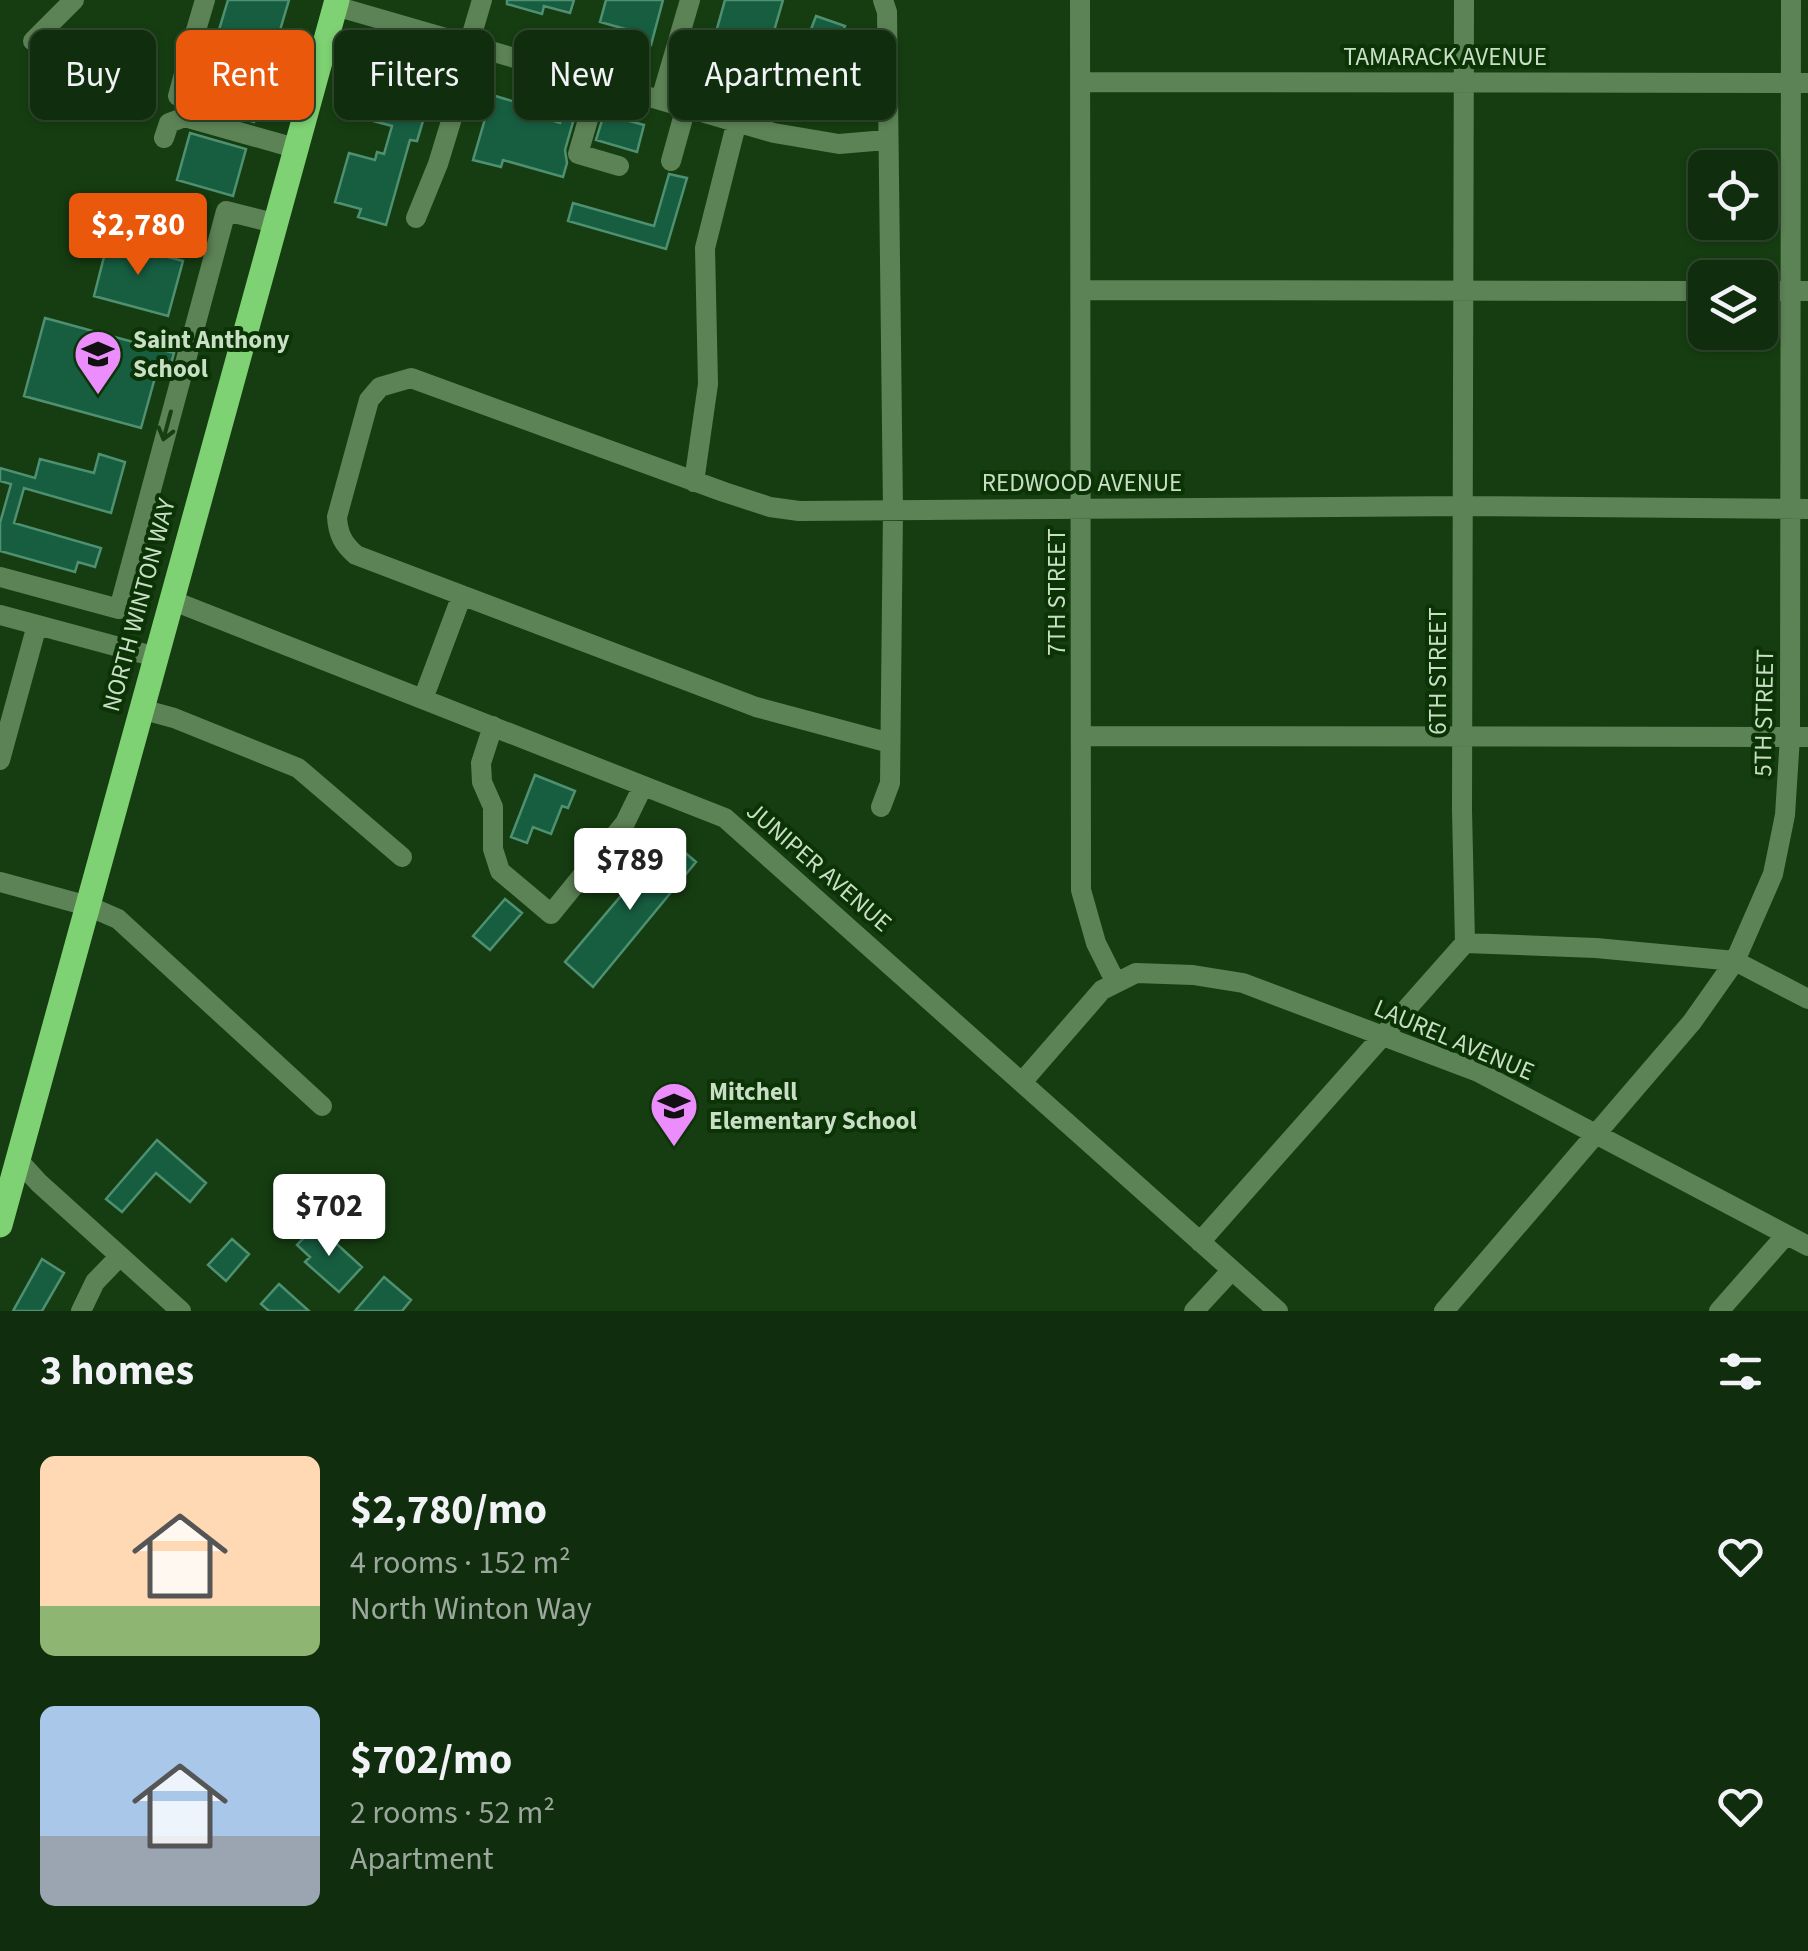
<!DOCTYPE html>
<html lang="en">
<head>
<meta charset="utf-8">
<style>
	:root { --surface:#102e0d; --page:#1e3a1b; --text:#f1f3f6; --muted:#9ca89d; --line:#304a2e; --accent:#ea580c }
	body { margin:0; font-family:"Source Sans 3",sans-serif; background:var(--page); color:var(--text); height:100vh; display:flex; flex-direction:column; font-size:38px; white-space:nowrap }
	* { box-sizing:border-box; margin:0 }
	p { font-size:32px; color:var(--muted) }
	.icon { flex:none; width:55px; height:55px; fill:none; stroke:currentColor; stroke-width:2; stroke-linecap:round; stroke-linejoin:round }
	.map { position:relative; height:1311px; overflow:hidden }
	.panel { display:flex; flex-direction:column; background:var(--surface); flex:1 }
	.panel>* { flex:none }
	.guide { position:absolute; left:30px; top:30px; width:1000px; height:90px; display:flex; gap:20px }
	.buttons { position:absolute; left:1688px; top:150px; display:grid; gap:20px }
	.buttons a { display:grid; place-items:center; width:90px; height:90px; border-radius:15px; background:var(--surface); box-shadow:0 2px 8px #0004,0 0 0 2px var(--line); font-size:50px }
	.price { position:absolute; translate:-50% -85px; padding:0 22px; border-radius:10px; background:#fff; color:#222; font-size:32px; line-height:65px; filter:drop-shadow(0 2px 5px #0008) }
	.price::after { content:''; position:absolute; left:50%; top:60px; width:30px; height:22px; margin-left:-15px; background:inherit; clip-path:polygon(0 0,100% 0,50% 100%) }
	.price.selected { background:var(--accent); color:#fff }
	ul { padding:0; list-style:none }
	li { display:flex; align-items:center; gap:30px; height:250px; padding:0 40px }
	li span { display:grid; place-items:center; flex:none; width:280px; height:200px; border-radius:15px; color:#555 }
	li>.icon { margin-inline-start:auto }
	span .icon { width:120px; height:120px; fill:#fffc; stroke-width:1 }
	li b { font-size:42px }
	h2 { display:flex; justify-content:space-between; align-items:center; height:120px; padding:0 40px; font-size:42px }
	.chip { padding:0 35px; border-radius:15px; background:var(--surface); box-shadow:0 2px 8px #0004,0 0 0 2px var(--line); font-size:35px; line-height:90px }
	.chip.selected { background:var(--accent); color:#fff }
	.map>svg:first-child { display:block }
</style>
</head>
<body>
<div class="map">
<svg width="1808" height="1311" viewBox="0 0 1808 1311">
	<rect width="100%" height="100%" fill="#163d11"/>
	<path fill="#175e41" stroke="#4f9071" stroke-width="2.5" d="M228,0H289L275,47L219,30Z
		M507,0H574L570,13L544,6L542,14L507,4Z
		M606,0H663L651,45L623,37L625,29L600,22Z
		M725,0H783L763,69L738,61L736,69L708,61Z
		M816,16L845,26L838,44L854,50L844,75L854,78L848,96L837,93L832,109L799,97L807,73L796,69Z
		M212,57L268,74L254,122L198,106Z
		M380,69L406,77L408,69L436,77L417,141L410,140L386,225L358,217L361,209L335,202L349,153L375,160L377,152L384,154L392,126L366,119Z
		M492,95L519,103L517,110L560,123L565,104L577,108L565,150L567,163L563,177L503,160L501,167L473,160Z
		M604,114L644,125L637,152L596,140Z
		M190,133L246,149L233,196L177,180Z
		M669,174L687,178L666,249L568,221L573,203L654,226Z
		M108,241L183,261L168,316L94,296Z
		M45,318L174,353L167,377L156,374L141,428L24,396Z
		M99,454L125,462L111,513L24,488L14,523L101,548L95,567L78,562L75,572L0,551V523L11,484L0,481V468L35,478L40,459L94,473Z
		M535,775L575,791L568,808L562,806L551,834L533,827L527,843L511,837Z
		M669,839L696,862L593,987L565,962Z
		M505,899L522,913L490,950L473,936Z
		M157,1140L206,1183L190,1202L156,1173L122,1212L106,1199Z
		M316,1225L362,1267L339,1292L305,1262L310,1257L297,1245Z
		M232,1239L249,1254L226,1281L208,1265Z
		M42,1259L64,1273L42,1311H13Z
		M384,1277L411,1300L402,1311H355Z
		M279,1284L309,1311H269L261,1304Z"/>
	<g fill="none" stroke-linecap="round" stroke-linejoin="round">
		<path stroke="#5c8356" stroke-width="20" d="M1080,0L1081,890L1096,943L1115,981
			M335,6L774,133L839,144L886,140
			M194,37L205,0
			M33,41L74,0
			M469,44L482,0
			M599,82L578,154L619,166
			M1082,82L1808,83
			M178,96L194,37L316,74
			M661,99L690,0
			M164,138L169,123L185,117L295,148
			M671,161L686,107
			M416,218L438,164L474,46
			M1082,290L1705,291
			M1760,291H1808
			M694,482L708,384L705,248L737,121
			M0,577L119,609L226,211L274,223
			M171,600L725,818L1278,1311
			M0,615L156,657
			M423,699L462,595
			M141,709L174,718L298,768L402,857
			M493,726L481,763L482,782L493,807V849L500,871L551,914L625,823L643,786
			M1082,736L1808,737
			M890,743L756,707L356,555C343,544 338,534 337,517L369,400L380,387L411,378L724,492L770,507L799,511L1464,506L1808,509
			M0,760L37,625
			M881,807L890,783L893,510L887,12L883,0
			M0,882L88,906L118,919L322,1106
			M1465,943L1596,948L1735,961L1808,999
			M1023,1081L1102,990L1136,973L1193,975L1243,983L1478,1072L1808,1246
			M18,1160L39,1183L181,1311
			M1200,1242L1465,943L1462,810L1464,0
			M81,1311L95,1282L120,1256
			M1194,1311L1232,1270
			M1444,1311L1692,1022L1735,961L1773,874L1785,815L1790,737L1791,0
			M1719,1311L1786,1235"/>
		<path stroke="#7ed273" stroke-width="25" d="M0,1225L337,0"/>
	</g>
	<defs><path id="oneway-shaft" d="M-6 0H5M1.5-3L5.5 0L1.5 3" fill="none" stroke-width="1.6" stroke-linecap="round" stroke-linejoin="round" transform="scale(2.5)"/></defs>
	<use stroke="#173f12" href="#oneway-shaft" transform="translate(167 426) rotate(105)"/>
	<defs>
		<g id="school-pin" transform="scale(2.5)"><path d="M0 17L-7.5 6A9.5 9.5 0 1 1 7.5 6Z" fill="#eb8dfc" stroke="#0b3306"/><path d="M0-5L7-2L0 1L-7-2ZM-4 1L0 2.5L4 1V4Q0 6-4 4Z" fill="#111"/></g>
	</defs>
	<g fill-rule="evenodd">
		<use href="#school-pin" x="98" y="354"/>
		<use href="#school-pin" x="674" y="1106"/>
	</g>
	<g text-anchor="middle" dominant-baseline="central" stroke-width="8" stroke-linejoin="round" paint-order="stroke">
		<g font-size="25" fill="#c9dfc5" stroke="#0b3306">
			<text x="1445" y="57">TAMARACK AVENUE</text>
			<text x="1082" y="483">REDWOOD AVENUE</text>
			<text transform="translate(1057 592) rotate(-90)">7TH STREET</text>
			<text transform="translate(139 605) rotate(-75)">NORTH WINTON WAY</text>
			<text transform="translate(1438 671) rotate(-90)">6TH STREET</text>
			<text transform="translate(1764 713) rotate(-89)">5TH STREET</text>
			<text transform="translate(819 867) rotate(41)">JUNIPER AVENUE</text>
			<text transform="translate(1454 1040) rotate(23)">LAUREL AVENUE</text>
		</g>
		<g font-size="25" font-weight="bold" fill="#c9dfc5" stroke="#0b3306" text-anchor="start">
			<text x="133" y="340">Saint Anthony<tspan x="133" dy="29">School</tspan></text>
			<text x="709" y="1092">Mitchell<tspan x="709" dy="29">Elementary School</tspan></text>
		</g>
	</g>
</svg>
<div class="buttons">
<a><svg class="icon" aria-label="locate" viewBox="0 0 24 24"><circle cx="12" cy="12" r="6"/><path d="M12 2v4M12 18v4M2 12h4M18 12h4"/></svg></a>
<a><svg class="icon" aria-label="layers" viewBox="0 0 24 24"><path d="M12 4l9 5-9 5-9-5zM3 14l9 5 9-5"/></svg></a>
</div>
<b class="price selected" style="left:138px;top:278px">$2,780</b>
<b class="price" style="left:630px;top:913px">$789</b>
<b class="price" style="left:329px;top:1259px">$702</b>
<div class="guide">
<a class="chip">Buy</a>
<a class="chip selected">Rent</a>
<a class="chip">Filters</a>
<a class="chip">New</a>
<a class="chip">Apartment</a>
</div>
</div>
<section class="panel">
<h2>3 homes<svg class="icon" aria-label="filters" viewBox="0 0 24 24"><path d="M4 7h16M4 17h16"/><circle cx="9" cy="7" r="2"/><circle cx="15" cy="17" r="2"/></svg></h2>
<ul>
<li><span style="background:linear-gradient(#ffd9b3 75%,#8fb573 0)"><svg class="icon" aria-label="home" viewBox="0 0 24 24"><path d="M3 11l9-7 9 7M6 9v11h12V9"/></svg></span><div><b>$2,780/mo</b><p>4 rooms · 152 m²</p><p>North Winton Way</p></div><svg class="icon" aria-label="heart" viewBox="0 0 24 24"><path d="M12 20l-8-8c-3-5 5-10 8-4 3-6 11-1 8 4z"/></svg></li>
<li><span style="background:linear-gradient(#a9c7e8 65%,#9aa5b1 0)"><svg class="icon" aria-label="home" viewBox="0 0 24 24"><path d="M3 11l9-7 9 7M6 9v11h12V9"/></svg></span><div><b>$702/mo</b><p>2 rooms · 52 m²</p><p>Apartment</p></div><svg class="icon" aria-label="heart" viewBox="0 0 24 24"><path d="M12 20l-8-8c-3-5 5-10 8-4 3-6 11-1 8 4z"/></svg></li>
</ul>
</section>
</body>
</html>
